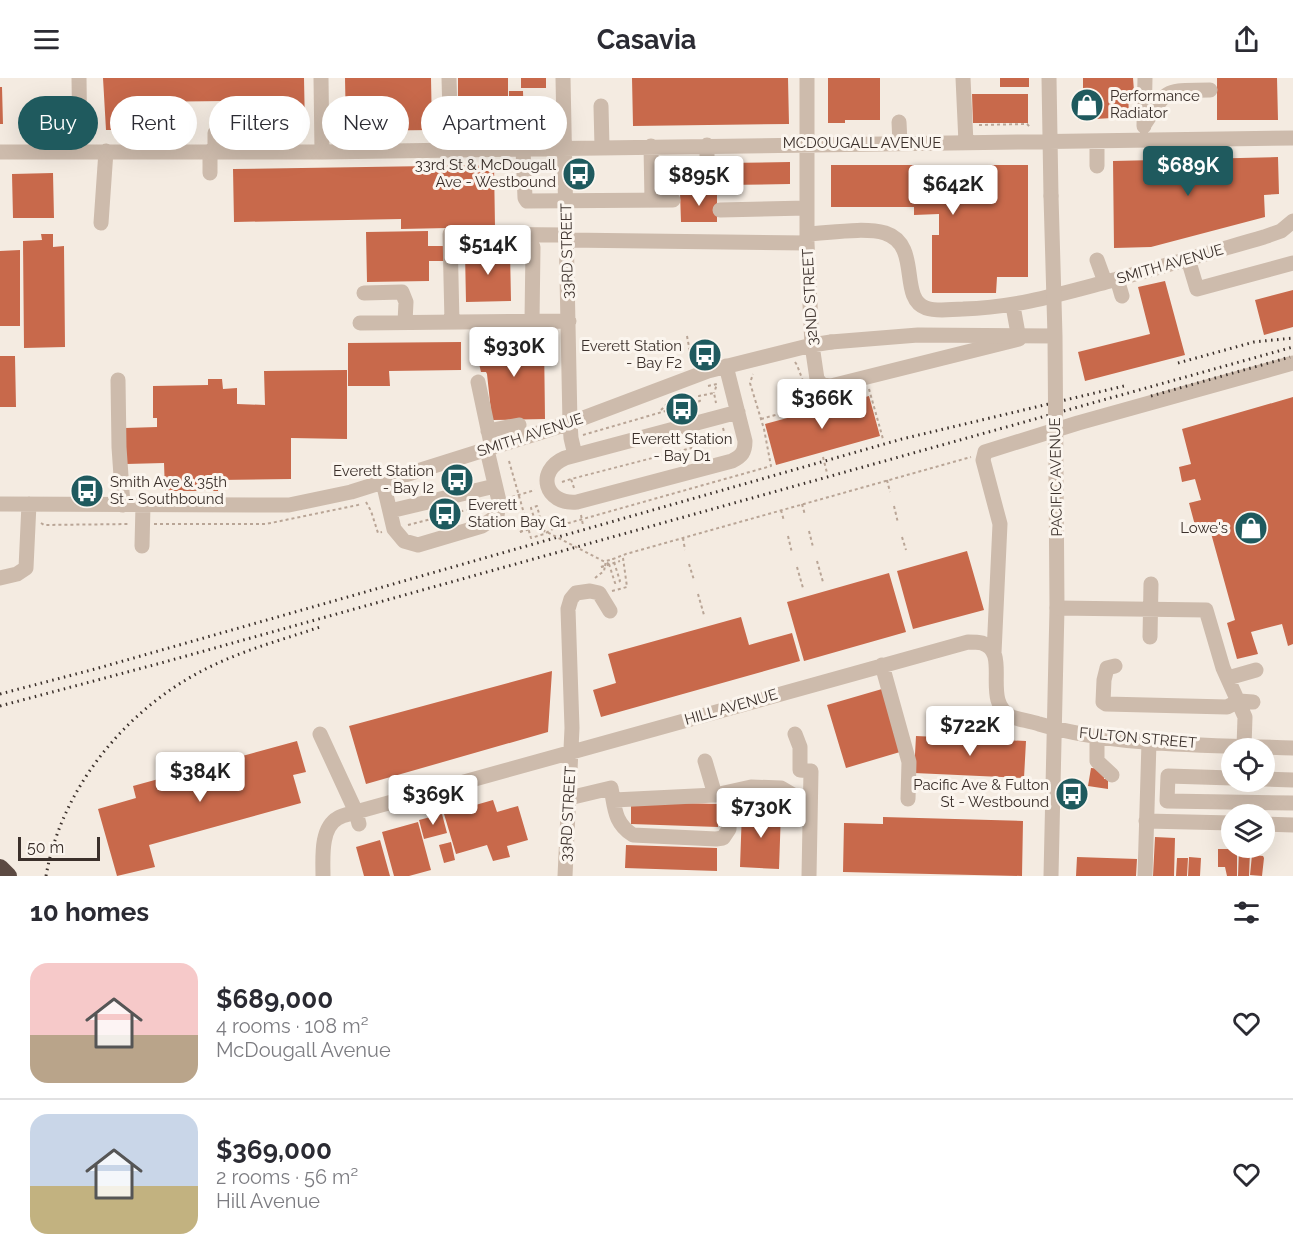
<!DOCTYPE html>
<html lang="en">
<head>
<meta charset="utf-8">
<style>
	:root { --surface:#fff; --page:#f7f7f7; --text:#2b2b33; --muted:#7c7c81; --line:#e1e1e2; --accent:#1f5a5e }
	body { margin:0; font-family:Raleway,sans-serif; background:var(--page); color:var(--text); height:100vh; display:flex; flex-direction:column; font-size:22px; white-space:nowrap }
	* { box-sizing:border-box; margin:0 }
	p { font-size:20px; color:var(--muted) }
	.icon { flex:none; width:33px; height:33px; fill:none; stroke:currentColor; stroke-width:2; stroke-linecap:round; stroke-linejoin:round }
	.map { position:relative; height:798px; overflow:hidden }
	.sheet { display:flex; flex-direction:column; background:var(--surface); flex:1 }
	.sheet>* { flex:none }
	.guide { position:absolute; left:18px; top:18px; width:600px; height:54px; display:flex; gap:12px }
	.buttons { position:absolute; left:1221px; top:660px; display:grid; gap:12px }
	.buttons a { display:grid; place-items:center; width:54px; height:54px; border-radius:50%; background:var(--surface); box-shadow:0 6px 24px #0002; font-size:30px }
	.scale { position:absolute; left:18px; bottom:15px; width:82px; box-sizing:border-box; padding-left:6px; border:3px solid #3b302b; border-top:0; font-size:16px; line-height:21px; white-space:nowrap; color:#3b302b; -webkit-text-stroke:4px #fbf5ee; paint-order:stroke }
	.price { position:absolute; translate:-50% -51px; padding:0 14px; border-radius:6px; background:#fff; color:#222; font-size:20px; line-height:39px; filter:drop-shadow(0 2px 3px #0008) }
	.price::after { content:''; position:absolute; left:50%; top:36px; width:18px; height:14px; margin-left:-9px; background:inherit; clip-path:polygon(0 0,100% 0,50% 100%) }
	.price.active { background:var(--accent); color:#fff }
	ul { padding:0; list-style:none }
	li { display:flex; align-items:center; gap:18px; height:150px; padding:0 30px }
	li+li { border-top:2px solid var(--line) }
	li span { display:grid; place-items:center; flex:none; width:168px; height:120px; border-radius:18px; color:#555 }
	li>.icon { margin-inline-start:auto }
	span .icon { width:72px; height:72px; fill:#fffc; stroke-width:1 }
	li b { font-size:26px }
	h2 { display:flex; justify-content:space-between; align-items:center; height:72px; padding:0 30px; font-size:26px }
	.tag { padding:0 21px; border-radius:27px; background:var(--surface); box-shadow:0 6px 24px #0002; font-size:21px; line-height:54px }
	.tag.active { background:var(--accent); color:#fff }
	header { display:flex; justify-content:space-between; align-items:center; height:78px; padding:0 30px; background:var(--surface); font-size:27px; font-weight:700 }
	.map>svg:first-child { display:block }
</style>
</head>
<body>
<header><svg class="icon" aria-label="menu" viewBox="0 0 24 24"><path d="M4 6h16M4 12h16M4 18h16"/></svg>Casavia<svg class="icon" aria-label="share" viewBox="0 0 24 24"><path d="M12 15V3M7 8l5-5 5 5M5 13v7h14v-7"/></svg></header>
<div class="map">
<svg width="1293" height="798" viewBox="0 0 1293 798">
	<rect width="100%" height="100%" fill="#f4ebe1"/>
	<path fill="#c8694b" d="M103,0H304L305,52L228,53V23L134,24L135,52H106Z
		M345,0H431L432,52L346,53Z
		M458,0H508V51H458Z
		M521,0H546V10H521Z
		M632,0H788L789,46L633,48Z
		M828,0H880V42H845V45H828Z
		M1000,0H1029V9H1000Z
		M1083,0H1133L1134,13H1128L1129,39L1078,42L1077,16L1083,15Z
		M1217,0H1277L1278,42H1217Z
		M0,9H2L3,46H0Z
		M509,13H523L524,51H509Z
		M972,16H1028V45H973Z
		M1278,79L1279,116L1264,117L1265,139L1151,169L1114,170L1113,83Z
		M790,84V106L725,107L724,85Z
		M494,87L495,149L401,151V141L234,144L233,91Z
		M831,87H1028V199H997L996,215H932V157H939V136L914,137V129H831Z
		M53,95L54,140H13L12,96Z
		M680,114H717V144H681Z
		M428,153V168H446V183H429V203L367,204L366,154Z
		M41,156H53V169L64,168L65,269L24,270L23,163L42,162Z
		M20,172V248H0V173Z
		M510,173L511,223L466,224L465,174Z
		M1165,203L1185,277L1085,303L1078,274L1150,256L1138,209Z
		M1293,212V249L1264,257L1255,222Z
		M544,262L545,341L492,342L487,296L486,294H481L476,273V264Z
		M461,264V292L389,293L390,308H348V265Z
		M0,278H15L16,329H0Z
		M347,292V361L291,360V401L218,402V413H165L164,385L126,386L125,350L157,349V340H153V308L208,307V301H222L223,311L237,310V326L265,327L264,293Z
		M869,318L880,358L776,387L765,346Z
		M1293,319V566L1288,568L1282,546L1251,554L1258,576L1237,581L1227,545L1235,542L1209,448L1196,451L1189,425L1201,422L1195,401L1182,404L1179,389L1191,386L1182,351Z
		M967,473L984,532L913,551L897,493Z
		M889,495L906,554L804,583L787,524Z
		M741,539L749,567L792,555L800,583L601,639L593,612L616,605L608,576Z
		M552,593L548,654L366,706L349,648Z
		M882,611L900,674L846,690L827,627Z
		M916,658L1026,663L1024,700L914,695Z
		M297,663L306,694L293,697L301,725L149,767L155,789L117,798L98,731L136,720L133,708Z
		M1091,690L1104,691V701H1108V711L1088,708Z
		M493,722L497,734L518,728L528,762L507,768L510,779L493,783L487,767L456,776L444,736Z
		M631,724L719,726L718,749L631,746Z
		M742,732L781,733L779,791L740,789Z
		M442,736L447,755L424,761L419,742Z
		M883,739L1023,743L1022,798L843,794L844,745L883,746Z
		M418,744L431,792L409,798H394L382,754Z
		M1155,759L1175,760L1174,798H1153Z
		M380,762L390,798H364L356,769Z
		M451,764L455,782L444,785L439,767Z
		M626,767L717,770V793L625,790Z
		M1242,770H1247V773H1250L1249,798H1238L1239,772H1242Z
		M1218,771H1237V798H1227L1225,789H1218Z
		M1252,777L1263,778L1264,780L1262,798L1250,797Z
		M1077,779L1137,781L1136,798H1076Z
		M1189,779L1201,780L1200,798H1188Z
		M1177,780H1188L1187,798H1176Z"/>
	<g fill="none" stroke-linecap="round" stroke-linejoin="round">
		<path stroke="#b9a596" stroke-width="2" stroke-dasharray="3 3" stroke-linecap="butt" d="M979,47L1027,46L1031,50
			M687,258L692,285
			M795,284L797,287L809,319L822,323L833,322
			M708,308L717,306L714,315
			M869,311L883,361
			M661,332L667,326L686,316
			M761,341L822,324
			M723,350L728,368
			M583,357L700,323L699,318L714,315L716,325
			M823,379L827,395
			M509,383L531,460L544,456L558,448L771,388L764,351L750,305L753,296
			M887,402L890,414
			M562,404L571,401
			M574,410L571,401L730,360
			M512,419L535,412
			M366,424L371,433L378,455L382,454
			M802,426L805,437
			M894,428L898,445
			M781,432L784,443
			M581,437L583,447
			M41,445L44,447L130,446
			M154,446H266L358,427L361,425
			M408,447L486,427
			M537,449L531,430L537,428L544,455
			M809,453L813,469
			M520,454L528,450
			M788,458L792,475
			M902,459L906,472
			M683,460L685,472
			M817,483L823,504
			M609,486L615,505L620,503L613,481L626,476L971,379
			M689,486L694,502
			M605,488L606,483L613,481
			M797,489L803,510
			M595,500L604,493L605,488L601,489
			M612,513L627,509L623,480
			M698,516L704,537"/>
		<path stroke="#cdbbac" stroke-width="15" d="M79,0L80,73
			M321,0L322,74
			M449,0L451,72
			M563,0L570,345L571,360L575,377
			M807,0V165L812,267L817,301L822,307L831,308L1019,261L1013,228
			M963,0L966,65
			M1049,0L1051,118
			M529,28L530,71
			M601,28L602,69
			M899,44L900,65
			M1144,47C1169,8 1165,13 1210,12
			M1144,48L1145,0
			M1097,63V88
			M651,68L652,122
			M523,71L525,120L527,123L673,122
			M215,73V55
			M0,74H322L1293,60
			M210,95V73
			M684,101L707,100V67
			M720,132L807,130
			M101,145L106,73
			M807,156C829,155 864,149 885,155C922,167 898,220 926,230C938,234 951,231 963,231C1018,229 1057,217 1110,203C1161,189 1212,174 1264,159L1281,153L1293,143
			M567,162L807,165
			M1188,181L1197,211L1293,185
			M1097,182L1105,204
			M1117,201L1122,218
			M364,215L402,214L406,224L405,244
			M532,243L533,169
			M452,244L450,156L567,157
			M360,245L569,243
			M726,288L745,363C745,374 742,378 732,383L577,424C545,427 535,393 565,380L738,334
			M118,302L119,369L123,427
			M478,304L492,370
			M488,353L519,347
			M383,404L394,451L404,463L418,467L482,448L497,438L499,423L487,372
			M0,426L289,427L351,414L570,345L708,293L812,267L831,264
			M390,433L495,408
			M142,468L143,427
			M0,500L17,496L26,490L29,426
			M1150,559L1151,506
			M994,575L1000,446L983,382L985,374L1078,345L1293,285
			M882,587L909,684L908,721
			M1115,588L1107,590L1104,602L1103,624L1106,626L1227,629L1239,623L1253,624
			M1228,600L1256,592
			M320,656L356,734C350,736 343,737 338,740C320,750 323,781 323,798
			M795,656L800,669V692L811,693L809,798
			M1097,658V683L1112,697
			M705,683L715,717L751,709L781,710L810,727
			M1232,700L1168,698L1167,723L1293,725
			M1264,701L1293,702
			M569,720L611,710C615,730 614,745 633,757L716,761L723,760L729,751L730,715
			M614,722L715,717
			M1146,743L1232,745
			M359,746L356,734L968,564C972,564 978,564 982,565C1012,574 980,624 1012,639C1021,642 1030,643 1039,646C1117,669 1212,667 1293,670
			M1264,746L1293,747
			M565,798L572,650L568,531L571,521L576,515L590,513L599,515L610,533
			M1051,798L1057,530L1206,532L1223,590L1245,639L1244,669
			M1145,798L1149,664"/>
		<path stroke="#5c4a42" stroke-width="18" d="M0,790L8,798"/>
		<path stroke="#3b302b" stroke-width="3" stroke-dasharray="1.5 4.5" stroke-linecap="butt" d="M1178,285L1254,264L1293,260
			M1151,318L1290,279
			M0,616L95,591L902,361L1124,308
			M0,628L161,585L1293,269
			M46,798C62,706 132,624 216,586C250,570 288,560 323,548"/>
		<path stroke="#b9a596" stroke-width="2" stroke-dasharray="3 3" stroke-linecap="butt" d="M520,454L537,449L609,486
			M601,489L620,483"/>
		<path stroke="#cdbbac" stroke-width="15" d="M1051,118L1055,258L1057,530
			M831,264L918,257L1055,258"/>
	</g>
	<defs>
		<g id="shop-disc" transform="scale(1.725)"><circle r="9.5" fill="#1f5a5e" stroke="#fbf5ee"/><path d="M-5-2.5h2.3a2.7 3.5 0 0 1 5.4 0H5L5.5 6h-11ZM-1.5-2.5h3a1.5 2.3 0 0 0-3 0Z" fill="#fff"/></g>
		<g id="bus-disc" transform="scale(1.725)"><circle r="9.5" fill="#1f5a5e" stroke="#fbf5ee"/><path d="M-5-6H5V4H4V6H2V4H-2V6H-4V4H-5ZM-3.5-4V0h7V-4ZM-3.5 1.2v1.5H-2V1.2ZM2 1.2v1.5H3.5V1.2Z" fill="#fff"/></g>
	</defs>
	<g fill-rule="evenodd">
		<use href="#shop-disc" x="1087" y="27"/>
		<use href="#bus-disc" x="579" y="96"/>
		<use href="#bus-disc" x="705" y="277"/>
		<use href="#bus-disc" x="682" y="331"/>
		<use href="#bus-disc" x="457" y="402"/>
		<use href="#bus-disc" x="87" y="413"/>
		<use href="#bus-disc" x="445" y="436"/>
		<use href="#shop-disc" x="1251" y="450"/>
		<use href="#bus-disc" x="1072" y="716"/>
	</g>
	<g text-anchor="middle" dominant-baseline="central" stroke-width="6" stroke-linejoin="round" paint-order="stroke">
		<g font-size="15" fill="#3b302b" stroke="#fbf5ee" text-anchor="end">
			<text x="1110" y="18" text-anchor="start">Performance<tspan x="1110" dy="17">Radiator</tspan></text>
			<text x="556" y="87">33rd St &amp; McDougall<tspan x="556" dy="17">Ave - Westbound</tspan></text>
			<text x="682" y="268">Everett Station<tspan x="682" dy="17">- Bay F2</tspan></text>
			<text x="682" y="361" text-anchor="middle">Everett Station<tspan x="682" dy="17">- Bay D1</tspan></text>
			<text x="434" y="393">Everett Station<tspan x="434" dy="17">- Bay I2</tspan></text>
			<text x="110" y="404" text-anchor="start">Smith Ave &amp; 35th<tspan x="110" dy="17">St - Southbound</tspan></text>
			<text x="468" y="427" text-anchor="start">Everett<tspan x="468" dy="17">Station Bay G1</tspan></text>
			<text x="1228" y="450">Lowe's</text>
			<text x="1049" y="707">Pacific Ave &amp; Fulton<tspan x="1049" dy="17">St - Westbound</tspan></text>
		</g>
		<g font-size="15" fill="#3b302b" stroke="#fbf5ee">
			<text x="862" y="65">MCDOUGALL AVENUE</text>
			<text transform="translate(567 173) rotate(-91)">33RD STREET</text>
			<text transform="translate(1170 186) rotate(-16)">SMITH AVENUE</text>
			<text transform="translate(810 219) rotate(-93)">32ND STREET</text>
			<text transform="translate(530 357) rotate(-18)">SMITH AVENUE</text>
			<text transform="translate(1056 399) rotate(-91)">PACIFIC AVENUE</text>
			<text transform="translate(731 629) rotate(-16)">HILL AVENUE</text>
			<text transform="translate(1138 660) rotate(5)">FULTON STREET</text>
			<text transform="translate(568 736) rotate(-87)">33RD STREET</text>
		</g>
	</g>
</svg>
<div class="buttons">
<a><svg class="icon" aria-label="locate" viewBox="0 0 24 24"><circle cx="12" cy="12" r="6"/><path d="M12 2v4M12 18v4M2 12h4M18 12h4"/></svg></a>
<a><svg class="icon" aria-label="layers" viewBox="0 0 24 24"><path d="M12 4l9 5-9 5-9-5zM3 14l9 5 9-5"/></svg></a>
</div>
<div class="scale">50 m</div>
<b class="price active" style="left:1188px;top:119px">$689K</b>
<b class="price" style="left:699px;top:129px">$895K</b>
<b class="price" style="left:953px;top:138px">$642K</b>
<b class="price" style="left:488px;top:198px">$514K</b>
<b class="price" style="left:514px;top:300px">$930K</b>
<b class="price" style="left:822px;top:352px">$366K</b>
<b class="price" style="left:970px;top:679px">$722K</b>
<b class="price" style="left:200px;top:725px">$384K</b>
<b class="price" style="left:433px;top:748px">$369K</b>
<b class="price" style="left:761px;top:761px">$730K</b>
<div class="guide">
<a class="tag active">Buy</a>
<a class="tag">Rent</a>
<a class="tag">Filters</a>
<a class="tag">New</a>
<a class="tag">Apartment</a>
</div>
</div>
<section class="sheet">
<h2>10 homes<svg class="icon" aria-label="filters" viewBox="0 0 24 24"><path d="M4 7h16M4 17h16"/><circle cx="9" cy="7" r="2"/><circle cx="15" cy="17" r="2"/></svg></h2>
<ul>
<li><span style="background:linear-gradient(#f6c9c9 60%,#b9a48a 0)"><svg class="icon" aria-label="home" viewBox="0 0 24 24"><path d="M3 11l9-7 9 7M6 9v11h12V9"/></svg></span><div><b>$689,000</b><p>4 rooms · 108 m²</p><p>McDougall Avenue</p></div><svg class="icon" aria-label="heart" viewBox="0 0 24 24"><path d="M12 20l-8-8c-3-5 5-10 8-4 3-6 11-1 8 4z"/></svg></li>
<li><span style="background:linear-gradient(#c9d6e8 60%,#c2b280 0)"><svg class="icon" aria-label="home" viewBox="0 0 24 24"><path d="M3 11l9-7 9 7M6 9v11h12V9"/></svg></span><div><b>$369,000</b><p>2 rooms · 56 m²</p><p>Hill Avenue</p></div><svg class="icon" aria-label="heart" viewBox="0 0 24 24"><path d="M12 20l-8-8c-3-5 5-10 8-4 3-6 11-1 8 4z"/></svg></li>
</ul>
</section>
</body>
</html>
